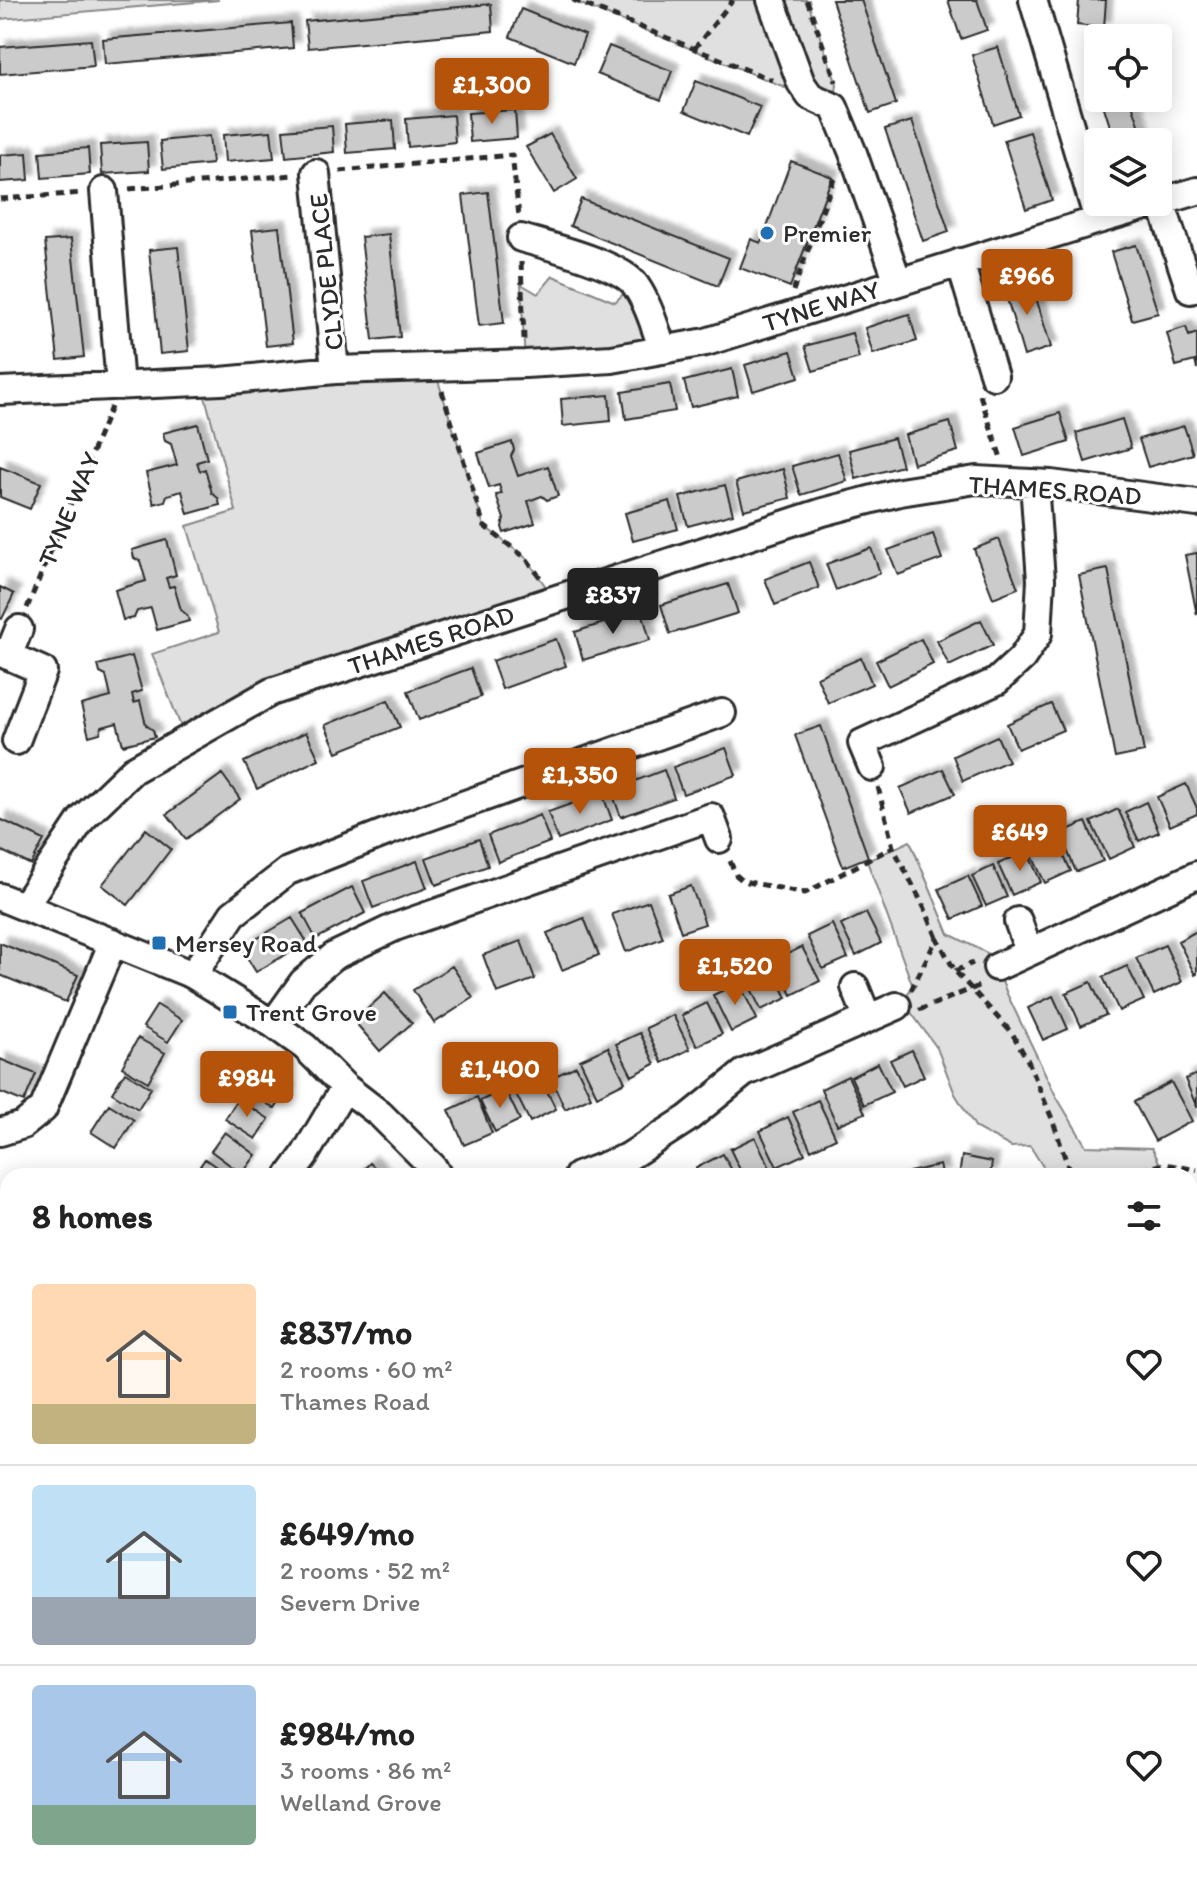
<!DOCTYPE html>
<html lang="en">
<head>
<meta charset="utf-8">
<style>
	:root { --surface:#fff; --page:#f6f6f6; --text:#222; --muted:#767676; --line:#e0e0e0; --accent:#b45309 }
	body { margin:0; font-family:Itim,sans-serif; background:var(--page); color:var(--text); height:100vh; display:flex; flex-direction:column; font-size:30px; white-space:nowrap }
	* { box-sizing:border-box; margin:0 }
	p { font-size:26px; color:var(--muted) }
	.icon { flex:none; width:44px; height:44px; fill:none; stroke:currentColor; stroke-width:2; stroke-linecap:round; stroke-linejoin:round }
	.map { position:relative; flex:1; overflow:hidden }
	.sheet { position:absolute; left:0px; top:1168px; width:1198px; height:712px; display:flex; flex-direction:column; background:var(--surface); border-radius:24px 24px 0 0; box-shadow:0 4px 20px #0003 }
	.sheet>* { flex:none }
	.tools { position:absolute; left:1084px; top:24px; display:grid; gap:16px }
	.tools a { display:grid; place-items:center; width:88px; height:88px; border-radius:8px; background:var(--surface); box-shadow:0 4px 20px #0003; font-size:40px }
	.price { position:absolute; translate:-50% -68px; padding:0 18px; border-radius:8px; background:var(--accent); color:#fff; font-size:26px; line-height:52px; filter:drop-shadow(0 2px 4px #0008) }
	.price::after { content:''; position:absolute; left:50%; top:48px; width:24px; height:18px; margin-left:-12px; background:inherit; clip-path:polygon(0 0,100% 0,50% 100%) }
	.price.selected { background:#222; color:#fff }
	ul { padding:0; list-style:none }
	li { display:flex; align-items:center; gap:24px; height:200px; padding:0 32px }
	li+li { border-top:2px solid var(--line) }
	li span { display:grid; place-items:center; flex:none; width:224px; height:160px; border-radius:8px; color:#555 }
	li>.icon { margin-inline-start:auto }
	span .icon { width:96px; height:96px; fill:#fffc; stroke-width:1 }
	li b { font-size:34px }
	h2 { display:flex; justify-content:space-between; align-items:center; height:96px; padding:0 32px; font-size:34px }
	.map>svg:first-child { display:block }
</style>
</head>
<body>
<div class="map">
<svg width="1197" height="1880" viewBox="0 0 1197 1880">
	<defs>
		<filter id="shadow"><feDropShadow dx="7" dy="-7" stdDeviation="2" flood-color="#0004"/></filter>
	</defs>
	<rect width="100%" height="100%" fill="#fff"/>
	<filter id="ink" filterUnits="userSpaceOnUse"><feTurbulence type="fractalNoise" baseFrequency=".0125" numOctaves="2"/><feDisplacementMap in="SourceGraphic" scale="16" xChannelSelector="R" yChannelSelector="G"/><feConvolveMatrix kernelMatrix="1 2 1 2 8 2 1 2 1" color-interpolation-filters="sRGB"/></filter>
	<g filter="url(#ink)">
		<path fill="#e0e0e0" stroke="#868686" stroke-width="2" d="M0,0H219L0,19Z
			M571,0H807L837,84L834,107Z
			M553,276L615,302L635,283L663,350L525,364L521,284L538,294Z
			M434,368L484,526L526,558L555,600L272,692L186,739L152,654L219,632L187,526L236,511L201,382Z
			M910,841L949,934L991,955L1008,996L1056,1096L1086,1146L1152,1148L1166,1176H1049L1030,1146L1011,1147L976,1128L955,1094L937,1048L902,1000L913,987L867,861Z
			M8,1381V1872H410L412,1880H0V1385Z
			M1190,1401L1197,1415V1590L1191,1592Z"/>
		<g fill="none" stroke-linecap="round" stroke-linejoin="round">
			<path stroke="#7e7e7e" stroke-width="8" d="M362,1872L364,1880"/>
		</g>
		<path fill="#cbcbcb" stroke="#2b2b2b" stroke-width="2" filter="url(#shadow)" d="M832,0H861L896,104L870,113Z
			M948,0H977L987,30L961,39Z
			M1079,0H1106L1104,28L1077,25Z
			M491,4L493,31L308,48L305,21Z
			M521,9L585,35L574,63L510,37Z
			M291,23L293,48L105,64L103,39Z
			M91,40L94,66L0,74V47Z
			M609,46L672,71L661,100L597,74Z
			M998,47L1019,115L993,124L972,55Z
			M696,81L760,107L747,137L684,111Z
			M1101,98H1130L1145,142H1115Z
			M515,110L517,138L470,142L468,113Z
			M453,115L455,142L408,147L406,119Z
			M393,120L395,149L347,153L345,124Z
			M912,121L949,232L923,241L885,129Z
			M332,126L334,152L286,157L283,130Z
			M271,131L274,158L225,162L223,135Z
			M1030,132L1052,200L1026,209L1004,140Z
			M550,134L577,179L554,193L526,147Z
			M209,136L212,164L163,169L160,141Z
			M147,142L149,171L102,174L100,145Z
			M88,148L90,174L42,178L40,152Z
			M27,153L29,180L0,182V155Z
			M791,161L832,177L790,287L740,268L751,239L761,243Z
			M488,192L504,323L479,326L463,195Z
			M581,199L729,258L718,286L570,226Z
			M279,227L293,343L266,346L252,230Z
			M389,234L400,337L373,340L361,237Z
			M71,239L84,357L58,360L45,241Z
			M1136,245L1158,313L1132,320L1111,252Z
			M178,247L189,351L160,354L149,250Z
			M1030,278L1051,347L1024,356L1003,285Z
			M909,314L917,341L873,354L865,328Z
			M1186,327L1189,336L1197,333V369L1195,361L1176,366L1167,333Z
			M852,333L859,358L813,371L805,346Z
			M791,351L799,377L753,391L745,365Z
			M732,369L738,396L691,407L684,381Z
			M670,384L675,411L626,419L622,392Z
			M609,395L611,421L563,426L561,399Z
			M1060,413L1069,442L1024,456L1015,427Z
			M1122,419L1131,448L1085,462L1076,433Z
			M950,422L958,451L913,464L905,435Z
			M198,424L207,459L197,462L200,471L205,469L212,493L218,498L220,505L188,514L182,491L167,495L165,501L154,504L146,473L177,465L171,444L165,441L163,433Z
			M1184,426L1193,454L1148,467L1139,439Z
			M894,438L902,466L856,479L849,450Z
			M512,442L514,450L511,456L518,476L548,466L558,496L547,500L542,496L528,501L535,523L504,533L502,527L504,519L496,495L502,494L499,485L489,488L478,453Z
			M838,453L847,481L801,495L792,466Z
			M0,467L41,483L30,509L0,497Z
			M783,469L790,498L744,510L736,482Z
			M725,485L733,514L688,526L680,497Z
			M670,501L678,529L633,541L625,513Z
			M933,534L942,559L898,575L888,550Z
			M999,539L1018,588L993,598L974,549Z
			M167,540L176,575L166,578L169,587L174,586L181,610L187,615L189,621L157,630L151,608L137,611L134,618L123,620L115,590L146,581L140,561L134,558L132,550Z
			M871,548L880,573L836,590L826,564Z
			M1197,553V615L1185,555Z
			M809,562L819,588L775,605L765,579Z
			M1108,569L1144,752L1115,758L1079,575Z
			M728,584L738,613L670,634L661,605Z
			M0,587L14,594L2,619L0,618Z
			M642,611L650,640L583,660L575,632Z
			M981,620L993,645L949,666L937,641Z
			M556,639L566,666L502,689L492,661Z
			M921,639L933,664L888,686L876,661Z
			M132,656L142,691L132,694L134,703L140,701L146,725L153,730L155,737L123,745L117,723L102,727L100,733L89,736L81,705L111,697L106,676L100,673L98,665Z
			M861,658L872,684L828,703L817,677Z
			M471,668L481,697L419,720L408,691Z
			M388,700L400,727L337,752L325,725Z
			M1051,704L1063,730L1018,749L1007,724Z
			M821,726L868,857L843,867L795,735Z
			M306,732L319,759L257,789L244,762Z
			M997,736L1008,761L963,781L953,756Z
			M726,748L736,775L683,794L673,767Z
			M943,769L955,794L911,813L900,788Z
			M664,770L674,798L621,817L611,790Z
			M222,774L240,799L186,839L167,814Z
			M1186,784L1197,808V814L1170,826L1157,797Z
			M602,793L612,820L558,840L548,812Z
			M1146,802L1159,832L1139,841L1125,812Z
			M1118,809L1135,847L1109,859L1091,822Z
			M540,815L550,842L498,862L488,835Z
			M0,819L44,840L31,865L0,850Z
			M1086,822L1103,861L1076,872L1060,833Z
			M146,829L171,849L128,905L102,885Z
			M1053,833L1071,871L1045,883L1027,845Z
			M479,839L488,866L436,885L426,858Z
			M1027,851L1041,882L1012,895L998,864Z
			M417,861L427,888L373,908L363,881Z
			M993,866L1007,897L986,906L972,876Z
			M968,876L982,906L953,919L939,889Z
			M691,886L705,924L681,932L668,894Z
			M352,887L365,913L316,939L302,913Z
			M649,901L663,938L626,952L612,914Z
			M866,913L881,943L856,956L841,925Z
			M292,918L307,942L256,972L241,948Z
			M584,918L599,955L562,970L547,933Z
			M832,924L848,958L823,969L807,936Z
			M1197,931V974L1195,975L1178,941Z
			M521,941L535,979L497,993L483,955Z
			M0,943L78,975L66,1002L0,975Z
			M1165,945L1182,982L1154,995L1136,958Z
			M802,947L820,981L792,995L775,960Z
			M452,966L473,998L434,1023L413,990Z
			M772,966L787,998L761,1010L746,978Z
			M1127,966L1144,1000L1119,1011L1103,977Z
			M1091,982L1106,1015L1081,1026L1066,993Z
			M739,983L757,1019L731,1032L713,995Z
			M385,993L412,1023L380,1051L354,1021Z
			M1053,996L1068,1029L1043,1040L1028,1008Z
			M707,1003L722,1034L697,1046L682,1015Z
			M157,1005L182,1020L168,1042L143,1027Z
			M673,1015L690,1049L662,1063L646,1028Z
			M640,1033L655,1064L632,1076L616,1044Z
			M138,1038L165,1053L148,1082L122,1067Z
			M608,1047L625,1082L597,1096L580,1060Z
			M912,1050L924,1076L903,1086L890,1060Z
			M0,1059L36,1074L24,1102L0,1092Z
			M878,1063L892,1092L864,1105L851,1077Z
			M576,1066L591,1097L565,1109L551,1078Z
			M256,1070L287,1091L275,1109L244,1089Z
			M125,1072L151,1088L138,1109L112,1093Z
			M538,1073L556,1109L530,1122L512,1086Z
			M1197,1074V1108L1185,1079Z
			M848,1076L865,1113L837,1125L821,1089Z
			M1171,1082L1192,1121L1155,1141L1134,1102Z
			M505,1089L520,1120L495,1132L480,1101Z
			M477,1097L492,1133L464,1145L449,1110Z
			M238,1099L269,1119L256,1139L225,1119Z
			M818,1100L836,1138L811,1150L793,1112Z
			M109,1104L134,1120L116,1148L91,1132Z
			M788,1117L805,1154L777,1167L760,1131Z
			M225,1132L256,1155L242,1174L211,1151Z
			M755,1137L773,1174L768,1176H743L730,1149Z
			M723,1154L735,1176H700L696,1168Z
			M962,1156L992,1162L990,1176H959Z
			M205,1159L229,1176H193Z
			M370,1163L383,1176H357Z
			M940,1165L943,1176H910L909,1172Z
			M1197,1223V1263L1190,1267V1226Z
			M1197,1271V1307L1190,1292V1274Z
			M3,1284L8,1293V1346L0,1351V1286Z
			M432,1872H467L469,1876L458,1880H435Z
			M857,1872H896V1880H858Z
			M1115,1872H1146L1135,1880H1121Z"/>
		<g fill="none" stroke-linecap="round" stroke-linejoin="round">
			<g stroke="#2b2b2b" stroke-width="32">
				<path id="minor" d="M771,0L801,83L810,96L834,107L853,153L898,282
					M1033,0L1098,220
					M316,173L335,370
					M104,191L120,386
					M1161,202L1190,290
					M521,238C548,246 622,264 636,286C649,305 655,328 663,350
					M960,262L994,376
					M0,391L221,381L335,370L525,364L612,359L706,342L1098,220L1197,191
					M0,652L43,671L16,741
					M8,656L19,629
					M872,767L862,743L997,681L1022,658L1038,634L1041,580L1034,483
					M0,897L193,975L273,1024L305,1047L345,1087L380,1114L433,1167L438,1176
					M24,906L82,819L133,770L271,692L823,512L900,492L976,480L1051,484L1197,503
					M1018,921L1029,952
					M997,967L1197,875
					M193,975L233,914L288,871L392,830L722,713
					M855,987L868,1019
					M273,1024L303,982L334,956L395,927L711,817L719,839
					M0,1132L23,1125L43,1109L113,942
					M289,1176L304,1156L345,1087
					M578,1176L628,1157L687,1119L744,1073L897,1006
					M1190,1621L1197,1617
					M1190,1781L1197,1777
					M410,1872L412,1880
					M769,1872L785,1880
					M1068,1872L1075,1880
					M958,1880L960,1872"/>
			</g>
			<path stroke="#2b2b2b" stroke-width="5" stroke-dasharray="8 6" stroke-linecap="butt" d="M573,0L772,80
				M807,0L836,82
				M694,49L733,0
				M340,171L512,155L519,216
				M129,189L294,175
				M0,199L83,193
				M521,262L524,340
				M793,291L835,176
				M442,391L484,526L526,558L542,580
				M980,395L1001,458
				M27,608L111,407
				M878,787L893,847L925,909L937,938
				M730,861L736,875L743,881L805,893L893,847
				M955,971L973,963
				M911,990L937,938L955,971L1012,1033L1028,1061L1053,1121L1071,1176
				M919,1010L984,984
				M1114,1176L1165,1164L1197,1170
				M0,1418L8,1413
				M1190,1434L1197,1448
				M0,1513L8,1519
				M0,1803L8,1802"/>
			<use href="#minor" stroke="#fff" stroke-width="26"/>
		</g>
	</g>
	<g fill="#1f6fb2" stroke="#fff" stroke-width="3">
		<circle cx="767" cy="233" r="8"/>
		<rect x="151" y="935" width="16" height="16" rx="4"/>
		<rect x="222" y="1004" width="16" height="16" rx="4"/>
	</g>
	<g text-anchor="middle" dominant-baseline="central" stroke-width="6" stroke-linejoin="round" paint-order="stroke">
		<g font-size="26" fill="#2b2b2b" stroke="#fff" text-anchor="start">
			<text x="783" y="233">Premier</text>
			<text x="175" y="943">Mersey Road</text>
			<text x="246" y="1012">Trent Grove</text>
		</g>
		<g font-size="26" fill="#2b2b2b" stroke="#fff">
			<text transform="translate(326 272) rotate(-96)">CLYDE PLACE</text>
			<text transform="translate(821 306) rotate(-17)">TYNE WAY</text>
			<text transform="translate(1055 490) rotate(4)">THAMES ROAD</text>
			<text transform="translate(69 509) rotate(-67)">TYNE WAY</text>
			<text transform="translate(431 640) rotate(-18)">THAMES ROAD</text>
		</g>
	</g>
</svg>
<div class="tools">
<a><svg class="icon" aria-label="locate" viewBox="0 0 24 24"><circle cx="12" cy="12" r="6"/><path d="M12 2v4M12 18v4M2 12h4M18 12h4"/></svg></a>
<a><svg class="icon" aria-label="layers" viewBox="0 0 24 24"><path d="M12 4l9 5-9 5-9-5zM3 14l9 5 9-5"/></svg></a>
</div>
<b class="price" style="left:492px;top:126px">£1,300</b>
<b class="price" style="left:1027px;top:317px">£966</b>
<b class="price selected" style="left:613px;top:636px">£837</b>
<b class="price" style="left:580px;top:816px">£1,350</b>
<b class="price" style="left:1020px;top:873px">£649</b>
<b class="price" style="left:735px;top:1007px">£1,520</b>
<b class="price" style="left:500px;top:1110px">£1,400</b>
<b class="price" style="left:247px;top:1119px">£984</b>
<section class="sheet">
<h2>8 homes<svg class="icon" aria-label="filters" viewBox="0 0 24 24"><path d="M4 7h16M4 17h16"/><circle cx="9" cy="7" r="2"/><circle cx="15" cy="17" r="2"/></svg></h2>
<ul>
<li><span style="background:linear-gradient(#ffd9b3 75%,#c2b280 0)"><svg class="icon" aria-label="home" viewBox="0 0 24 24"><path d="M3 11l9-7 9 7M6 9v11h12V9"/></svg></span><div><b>£837/mo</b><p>2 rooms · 60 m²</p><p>Thames Road</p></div><svg class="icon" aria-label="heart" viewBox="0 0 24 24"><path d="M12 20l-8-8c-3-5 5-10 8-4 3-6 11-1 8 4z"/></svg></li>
<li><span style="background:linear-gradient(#bfe0f5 70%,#9aa5b1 0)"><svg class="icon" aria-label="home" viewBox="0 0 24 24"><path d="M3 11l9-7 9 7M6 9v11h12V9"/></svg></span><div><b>£649/mo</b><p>2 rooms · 52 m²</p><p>Severn Drive</p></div><svg class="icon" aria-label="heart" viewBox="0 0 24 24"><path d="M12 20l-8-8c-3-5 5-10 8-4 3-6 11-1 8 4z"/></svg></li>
<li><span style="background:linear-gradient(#a9c7e8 75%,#7fa58c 0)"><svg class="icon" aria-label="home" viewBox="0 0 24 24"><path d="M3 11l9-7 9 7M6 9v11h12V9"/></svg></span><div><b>£984/mo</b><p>3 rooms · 86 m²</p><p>Welland Grove</p></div><svg class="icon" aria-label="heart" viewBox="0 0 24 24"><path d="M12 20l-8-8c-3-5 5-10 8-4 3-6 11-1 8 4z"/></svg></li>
</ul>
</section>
</div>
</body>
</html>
